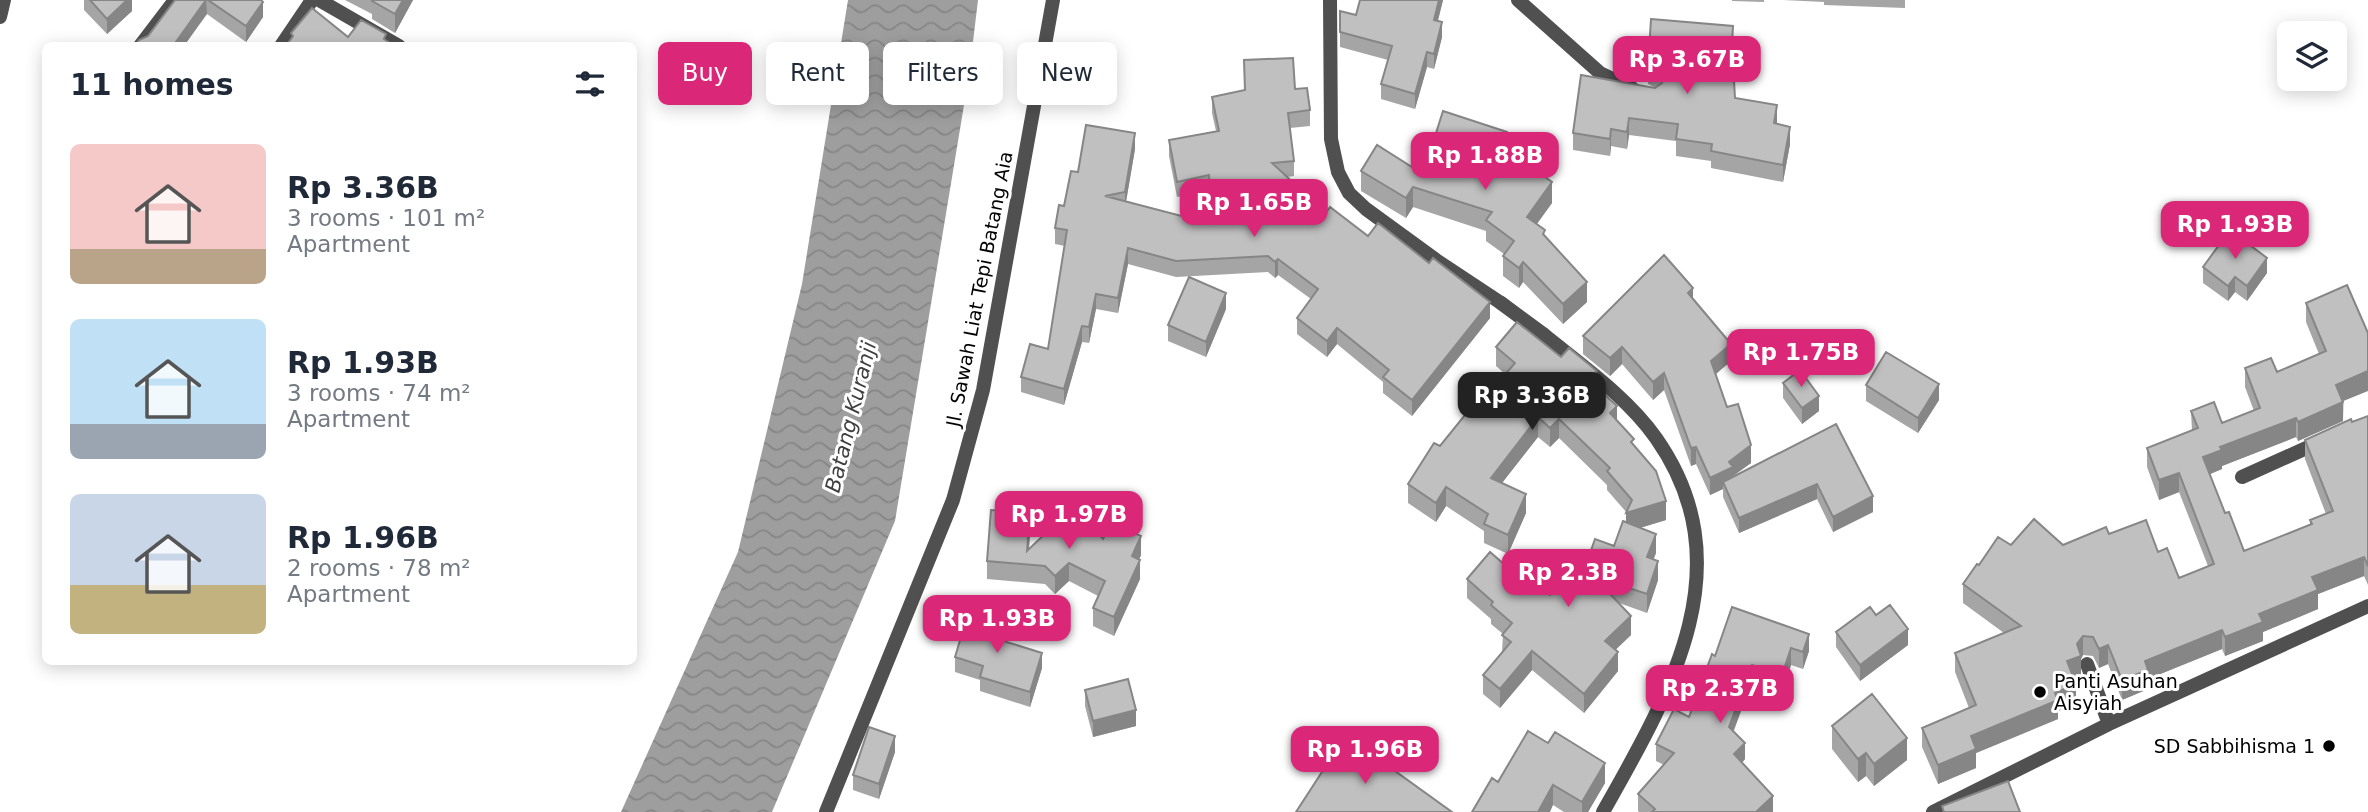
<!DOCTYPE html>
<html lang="en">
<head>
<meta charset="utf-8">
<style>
	:root { --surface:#fff; --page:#f2f2f3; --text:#1f2937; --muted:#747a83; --accent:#db2777 }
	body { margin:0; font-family:"DejaVu Sans",sans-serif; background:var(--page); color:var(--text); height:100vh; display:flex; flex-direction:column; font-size:26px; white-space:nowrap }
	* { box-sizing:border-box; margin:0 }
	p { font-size:23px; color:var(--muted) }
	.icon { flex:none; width:38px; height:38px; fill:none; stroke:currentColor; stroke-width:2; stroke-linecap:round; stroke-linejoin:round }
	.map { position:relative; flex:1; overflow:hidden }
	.sheet { position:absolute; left:42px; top:42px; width:595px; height:623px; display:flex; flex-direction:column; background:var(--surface); border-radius:10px; box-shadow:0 4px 18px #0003 }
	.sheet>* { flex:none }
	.guide { position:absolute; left:658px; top:42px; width:665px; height:63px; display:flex; gap:14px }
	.buttons { position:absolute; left:2277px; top:21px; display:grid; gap:14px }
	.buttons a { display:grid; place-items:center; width:70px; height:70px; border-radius:10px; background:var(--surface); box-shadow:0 4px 18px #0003; font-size:35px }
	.price { position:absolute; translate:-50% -60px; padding:0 16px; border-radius:14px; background:var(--accent); color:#fff; font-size:23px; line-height:46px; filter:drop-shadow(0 2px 4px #0008) }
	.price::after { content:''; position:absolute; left:50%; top:42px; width:21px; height:16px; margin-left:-10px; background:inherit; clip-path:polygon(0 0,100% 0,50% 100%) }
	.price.active { background:#222; color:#fff }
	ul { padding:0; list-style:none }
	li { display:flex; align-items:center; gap:21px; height:175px; padding:0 28px }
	li span { display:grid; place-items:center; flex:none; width:196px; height:140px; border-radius:10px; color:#555 }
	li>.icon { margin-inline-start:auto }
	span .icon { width:84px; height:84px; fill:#fffc; stroke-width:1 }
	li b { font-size:30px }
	h2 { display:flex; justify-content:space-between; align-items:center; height:84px; padding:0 28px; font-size:30px }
	.tag { padding:0 24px; border-radius:10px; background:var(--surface); box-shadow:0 4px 18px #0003; font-size:24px; line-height:63px }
	.tag.active { background:var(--accent); color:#fff }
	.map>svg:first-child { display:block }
</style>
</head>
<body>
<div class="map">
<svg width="2368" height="812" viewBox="0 0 2368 812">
	<defs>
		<pattern id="water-waves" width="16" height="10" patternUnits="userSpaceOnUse" patternTransform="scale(1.75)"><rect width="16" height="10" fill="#9e9e9e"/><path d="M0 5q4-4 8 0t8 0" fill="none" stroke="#868686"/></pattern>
	</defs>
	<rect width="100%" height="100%" fill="#fff"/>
	<path fill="url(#water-waves)" d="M848,0H978L969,75L895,521L772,812H621L738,552L802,284Z"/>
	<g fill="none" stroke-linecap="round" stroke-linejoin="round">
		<path stroke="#505050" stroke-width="14" d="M319,0L399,46
			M1330,0L1331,139L1338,172L1349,193L1366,209L1436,260L1501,303
			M1518,0L1600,73L1632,88
			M0,17L4,0
			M140,46L175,0
			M281,46L312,0
			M1543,334C1581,365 1627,397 1656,438C1746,566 1669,695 1603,812
			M2242,477L2322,441
			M2087,664L2109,724
			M826,812L953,500L983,390L1053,0
			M1933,812L2109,724L2368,606"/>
		<path stroke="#505050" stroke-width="14" d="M1501,303L1543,334"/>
	</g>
	<path fill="#a5a5a5" d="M84,0H132V11L107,34L84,10Z
		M175,0H261L263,17L246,42L207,14L148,36Z
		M345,0H413L395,33L372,19V14Z
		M1360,0H1443L1438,21L1442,37L1434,69L1427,67L1415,109L1381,99V84L1388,60L1340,47V11L1356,15Z
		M1732,0H1764V2L1732,1Z
		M1783,0H1905V8L1824,5V2Z
		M1733,43L1732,63L1735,98L1777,124L1790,144L1783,182L1711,168V161L1676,156V141L1629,135L1627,149L1611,146L1610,156L1573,150V133L1656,88L1648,84V67Z
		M1244,60L1295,89L1310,110V126L1290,128L1294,161V176L1287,177L1326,213L1368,236L1490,318L1412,416L1383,393V382L1337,344L1327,357L1297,334V318L1311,299L1278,275L1275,278L1268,272L1176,277L1128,264L1118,313L1096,309L1089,343L1082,342L1064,405L1021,392V377L1048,349L1065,246L1055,244V228L1078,172L1135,149L1126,201L1211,224L1209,191L1177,197L1169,156V140L1216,131L1212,113V97L1244,91Z
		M1507,150L1552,203L1537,224L1587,302L1563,324L1523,282L1519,288L1503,276V256L1504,254L1486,241V231L1413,207L1406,218L1361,191V171L1423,174Z
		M2203,267L2267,273L2247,301L2235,292L2228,301L2203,283Z
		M2347,285L2343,421L2298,441L2296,437L2222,466V469L2210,474L2225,513L2244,551L2310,524V520L2326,514L2305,459V440L2368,416V585L2364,576L2318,594V609L2263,632V641L2225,656L2222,649L2148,679V689L2122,700L2108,664L2099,668L2093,656L2083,655L2081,659V675L2073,678L2076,703L2058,711V719L1976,753V768L1938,784L1922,747V728L1969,708L1955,672V653L2004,633L1963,603V584L1979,565L2011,545H2063L2109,534L2158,552L2179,578L2208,566L2179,492L2159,500L2147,467V448L2192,431L2191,411L2222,423L2254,411L2245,387V368L2277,372L2319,354L2306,322V303Z
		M1693,299L1731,361L1716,374L1727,407L1751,463L1733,476L1836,424L1873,512L1833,532L1817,499L1739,533L1723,497V489L1710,495L1696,464L1691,466L1664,390L1653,400L1622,364L1610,376L1583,354V336Z
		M1226,309L1206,357L1168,341V325Z
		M1496,347L1597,387L1617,420L1634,446L1666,520L1640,528L1656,553L1653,560L1658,580L1647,613L1619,603L1631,635L1615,650L1618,671L1584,713L1532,670L1500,708L1483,694V675L1502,652L1503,634L1491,624V619L1467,598V579L1550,595L1614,546L1626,523L1627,513L1607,490V485L1559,438L1550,447L1538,437L1502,483L1526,513L1508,554L1484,543V531L1446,506L1436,522L1408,503V484L1505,374L1496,366Z
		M1783,383L1819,411L1802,424L1783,398Z
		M1866,385L1939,400L1918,433L1866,401Z
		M1030,532L1029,549L1103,539L1141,555L1139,560L1140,579L1114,636L1093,626V608L1098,596L1069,581L1055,594L1045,584L987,579V561Z
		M1732,607L1809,651L1803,669L1791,665L1782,692L1752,681L1733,731L1745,759L1742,763L1773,812H1639L1638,811V794L1664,765L1656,761V744L1689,717L1715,656Z
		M1876,615L1908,645L1860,681L1836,647V632Z
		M999,634L998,640L1042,668L1030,707L980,691V680L955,672V657Z
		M1085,690L1136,726L1093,737L1085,706Z
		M1832,726L1907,760L1874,786L1866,776L1858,782L1832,749Z
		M895,752L879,799L853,790V775Z
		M1498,782L1605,783L1588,812H1564L1553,805Z"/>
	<path fill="#868686" d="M127,0H132V11L107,34V19Z
		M206,0L207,14L184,46H173Z
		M403,0H413L395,33V14Z
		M1439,0H1443L1434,35V20Z
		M263,2V17L246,42V26Z
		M1442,22V37L1434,69V54Z
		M1427,52V67L1415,109V94Z
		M1777,105V122L1774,140V123Z
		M1629,118V135L1627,149V132Z
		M1790,127V144L1783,182V165Z
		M1611,129V146L1610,156V139Z
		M1507,132V152L1502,147Z
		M1135,133V149L1125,208V192Z
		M1552,182V203L1527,237V217Z
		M1413,187V207L1406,218V198Z
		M1128,248V264L1118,313V298Z
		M2267,258V273L2247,301V286Z
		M1278,259V275L1275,278V262Z
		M1523,262V282L1519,288V268Z
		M2235,277V292L2228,301V286Z
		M1587,282V302L1563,324V304Z
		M1693,288V306L1688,293Z
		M1226,293V309L1206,357V342Z
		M1096,294V309L1089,343V327Z
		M1490,302V318L1412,416V400Z
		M1082,326V342L1064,405V389Z
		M1337,328V344L1327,357V341Z
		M1731,344V361L1711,378V361Z
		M1622,347V364L1610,376V358Z
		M1597,371V390L1588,379Z
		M2368,371V391L2336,404V385Z
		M1664,373V390L1653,400V382Z
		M1939,384V400L1918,433V418Z
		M1819,396V411L1802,424V408Z
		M2343,402V421L2298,441V422Z
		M1617,406V425L1610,413Z
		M1538,417V437L1491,497V478Z
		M2296,418V437L2222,466V469L2203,477V457L2220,447Z
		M1559,419V438L1550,447V428Z
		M1751,445V463L1733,476L1723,482V489L1710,495V478Z
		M1696,447V464L1691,466V448Z
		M2179,473V492L2159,500V480Z
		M1817,484V499L1739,533V518Z
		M1446,487V506L1436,522V503Z
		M1526,494V513L1508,554V535Z
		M1873,496V512L1833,532V517Z
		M1666,501V520L1626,532V513Z
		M1030,513V532L1028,564L1027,551Z
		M1656,534V553L1647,576V557Z
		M1141,536V555L1132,575V556Z
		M2364,557V576L2318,594V609L2263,632V641L2225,656V637L2312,577Z
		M1140,560V579L1114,636V617Z
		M1658,561V580L1647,613V594Z
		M1069,563V581L1055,594V576Z
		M1631,616V635L1605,660V641Z
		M999,620V634L994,653V638Z
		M1908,629V645L1860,681V665Z
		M2222,630V649L2148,679V689L2122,700V680L2145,661Z
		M1809,634V651L1803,669V652Z
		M2083,636V655L2081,659V675L2067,680V661Z
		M2108,645V664L2099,668V649Z
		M1791,648V665L1782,692V675Z
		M1532,651V670L1500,708V689Z
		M1618,652V671L1584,713V694Z
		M1042,653V668L1030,707V692Z
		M1752,665V681L1729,744V727Z
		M2076,684V703L2058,711V719L1976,753V768L1938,784V765L1971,736L2055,693Z
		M1136,710V726L1093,737V721Z
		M895,736V752L879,799V784Z
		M1907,738V760L1874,786V764Z
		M1745,743V759L1734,771V754Z
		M1866,753V776L1858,782V759Z
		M1605,763V783L1588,812H1582V802Z
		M1553,785V805L1550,812H1538Z
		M1773,796V812H1756Z"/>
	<path fill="#c0c0c0" stroke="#868686" stroke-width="2" d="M90,0H127L107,19Z
		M175,0H206L173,46H135L139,40L148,36Z
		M208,0H261L263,2L246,26Z
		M372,0H403L395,14L372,1Z
		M1360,0H1439L1434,20L1442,22L1434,54L1427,52L1415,94L1381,84L1392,46L1340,32V11L1356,15Z
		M312,8L348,37L361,20L386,34L384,39L394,46H286L293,36L291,33Z
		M1651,19L1733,26L1731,63H1733L1735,98L1777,105L1774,123L1790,127L1783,165L1711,151L1712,144L1676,139L1678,124L1629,118L1627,132L1611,129L1610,139L1573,133L1581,75L1655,88L1662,83L1663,78L1660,72L1648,67Z
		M1293,58L1295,89L1307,88L1310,110L1288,113L1294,161L1272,163L1326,213L1330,207L1368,236L1378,223L1429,263L1433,258L1490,302L1412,400L1383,377L1389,370L1337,328L1327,341L1297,318L1318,289L1278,259L1275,262L1268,256L1176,261L1128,248L1118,298L1096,294L1089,327L1082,326L1064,389L1021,377L1030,344L1048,349L1067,230L1055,228L1059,205L1064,206L1071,171L1078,172L1086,125L1135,133L1125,192L1105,196L1212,224L1209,175L1177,182L1169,140L1219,131L1212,97L1245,90L1244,60Z
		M1443,111L1507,132L1502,147L1552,182L1527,217L1545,230L1543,234L1587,282L1563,304L1523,262L1519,268L1503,256L1514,241L1486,220L1492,212L1413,187L1406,198L1361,171L1377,145L1423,174Z
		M2230,230L2267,258L2247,286L2235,277L2228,286L2203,267Z
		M1664,255L1693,288L1688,293L1731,344L1711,361L1727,407L1738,404L1751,445L1729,462L1733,467L1710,478L1696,447L1691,448L1664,373L1653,382L1622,347L1610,358L1583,336Z
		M1189,277L1226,293L1206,342L1168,325Z
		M2347,285L2368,333V371L2336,385L2343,402L2298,422L2296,418L2220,447L2222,450L2203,457L2225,513L2229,512L2244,551L2312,524L2310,520L2333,511L2305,440L2351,419L2352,422L2368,416V566L2364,557L2312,577L2318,590L2259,614L2263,622L2225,637L2222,630L2145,661L2148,670L2122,680L2108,645L2099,649L2093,637L2083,636L2077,644L2081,656L2067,661L2076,684L2055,693L2058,700L1971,736L1976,749L1938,765L1922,728L1976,705L1955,653L2021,626L1963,584L1977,564L1979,565L1998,537L2011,545L2034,519L2063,545L2106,527L2109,534L2146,520L2158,552L2167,548L2179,578L2214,564L2179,473L2159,480L2147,448L2198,428L2191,411L2214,402L2222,423L2260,408L2245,368L2271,358L2277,372L2326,351L2306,303Z
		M1517,322L1561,357L1569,348L1597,371L1588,379L1617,406L1610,413L1634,439L1631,442L1656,471L1666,501L1626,513L1632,500L1607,471L1610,468L1559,419L1550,428L1538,417L1491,478L1526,494L1508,535L1484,524L1488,514L1446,487L1436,503L1408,484L1434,443L1440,446L1486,389L1490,392L1515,363L1496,347Z
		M1886,352L1939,384L1918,418L1866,385Z
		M1800,370L1819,396L1802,408L1783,383Z
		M1836,424L1873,496L1833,517L1817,484L1739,518L1723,482Z
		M1073,507L1103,539L1111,522L1141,536L1132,556L1140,560L1114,617L1093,608L1105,581L1069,563L1055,576L1045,566L987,561L991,510L1030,513L1027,551Z
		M1623,521L1656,534L1647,557L1658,561L1647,594L1593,576L1631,616L1605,641L1618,652L1584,694L1532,651L1500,689L1483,675L1511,642L1502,635L1512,623L1491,605L1493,602L1467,579L1490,552L1537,593L1541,588L1550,595L1588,559L1595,539L1614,546Z
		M1890,605L1908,629L1860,665L1836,632L1870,607L1876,615Z
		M1732,607L1809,634L1803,652L1791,648L1782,675L1752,665L1729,727L1745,743L1734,754L1773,796L1756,812H1652L1655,809L1638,794L1674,753L1656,744L1674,709L1689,717L1712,654L1715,656Z
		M972,612L999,620L994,638L1042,653L1030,692L980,677L983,666L955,657L964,627L967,628Z
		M1128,679L1136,710L1093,721L1085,690Z
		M1872,694L1907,738L1874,764L1866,753L1858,759L1832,726Z
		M869,727L895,736L879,784L853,775Z
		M1528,731L1548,743L1555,732L1605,763L1582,802L1553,785L1538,812H1472L1492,778L1498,782Z
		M1346,735L1378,756L1377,758L1452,812H1296Z
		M2008,781L2020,812H1944L1942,806Z"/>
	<g fill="#000" stroke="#fff" stroke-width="2.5">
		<circle cx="2040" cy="692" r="7"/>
		<circle cx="2329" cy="746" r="7"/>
	</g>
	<g text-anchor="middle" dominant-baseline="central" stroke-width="6" stroke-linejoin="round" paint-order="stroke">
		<g font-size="19" fill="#000" stroke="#fff">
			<text transform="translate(979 289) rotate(-79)">Jl. Sawah Liat Tepi Batang Aia</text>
		</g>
		<g font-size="19" fill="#000" stroke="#fff" text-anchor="start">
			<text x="2054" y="681">Panti Asuhan<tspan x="2054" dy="22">Aisyiah</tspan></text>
			<text x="2315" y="746" text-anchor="end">SD Sabbihisma 1</text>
		</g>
		<g font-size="21" font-style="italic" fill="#3f3f3f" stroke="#fff">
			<text transform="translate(851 417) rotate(-76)">Batang Kuranji</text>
		</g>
	</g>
</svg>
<div class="buttons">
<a><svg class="icon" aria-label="layers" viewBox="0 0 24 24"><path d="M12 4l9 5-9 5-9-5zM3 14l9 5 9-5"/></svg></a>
</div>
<b class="price" style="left:1687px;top:96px">Rp 3.67B</b>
<b class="price" style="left:1485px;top:192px">Rp 1.88B</b>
<b class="price" style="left:1254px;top:239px">Rp 1.65B</b>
<b class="price" style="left:2235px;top:261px">Rp 1.93B</b>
<b class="price" style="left:1801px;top:389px">Rp 1.75B</b>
<b class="price active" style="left:1532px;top:432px">Rp 3.36B</b>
<b class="price" style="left:1069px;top:551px">Rp 1.97B</b>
<b class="price" style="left:1568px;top:609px">Rp 2.3B</b>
<b class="price" style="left:997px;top:655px">Rp 1.93B</b>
<b class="price" style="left:1720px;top:725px">Rp 2.37B</b>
<b class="price" style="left:1365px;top:786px">Rp 1.96B</b>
<div class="guide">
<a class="tag active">Buy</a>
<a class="tag">Rent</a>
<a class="tag">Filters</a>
<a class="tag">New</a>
</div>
<section class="sheet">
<h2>11 homes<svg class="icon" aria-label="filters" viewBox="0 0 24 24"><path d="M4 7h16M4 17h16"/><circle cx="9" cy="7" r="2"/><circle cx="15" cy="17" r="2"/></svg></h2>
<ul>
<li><span style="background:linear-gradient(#f6c9c9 75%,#b9a48a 0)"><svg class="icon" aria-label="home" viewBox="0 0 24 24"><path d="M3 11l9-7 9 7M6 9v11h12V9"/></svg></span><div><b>Rp 3.36B</b><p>3 rooms · 101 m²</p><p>Apartment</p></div></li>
<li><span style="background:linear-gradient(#bfe0f5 75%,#9aa5b1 0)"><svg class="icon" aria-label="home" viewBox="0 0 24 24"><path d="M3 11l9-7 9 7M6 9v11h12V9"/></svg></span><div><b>Rp 1.93B</b><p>3 rooms · 74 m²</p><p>Apartment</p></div></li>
<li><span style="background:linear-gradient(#c9d6e8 65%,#c2b280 0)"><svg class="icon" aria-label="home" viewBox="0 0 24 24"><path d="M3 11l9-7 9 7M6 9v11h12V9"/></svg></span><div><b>Rp 1.96B</b><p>2 rooms · 78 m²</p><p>Apartment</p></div></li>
</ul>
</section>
</div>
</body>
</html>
